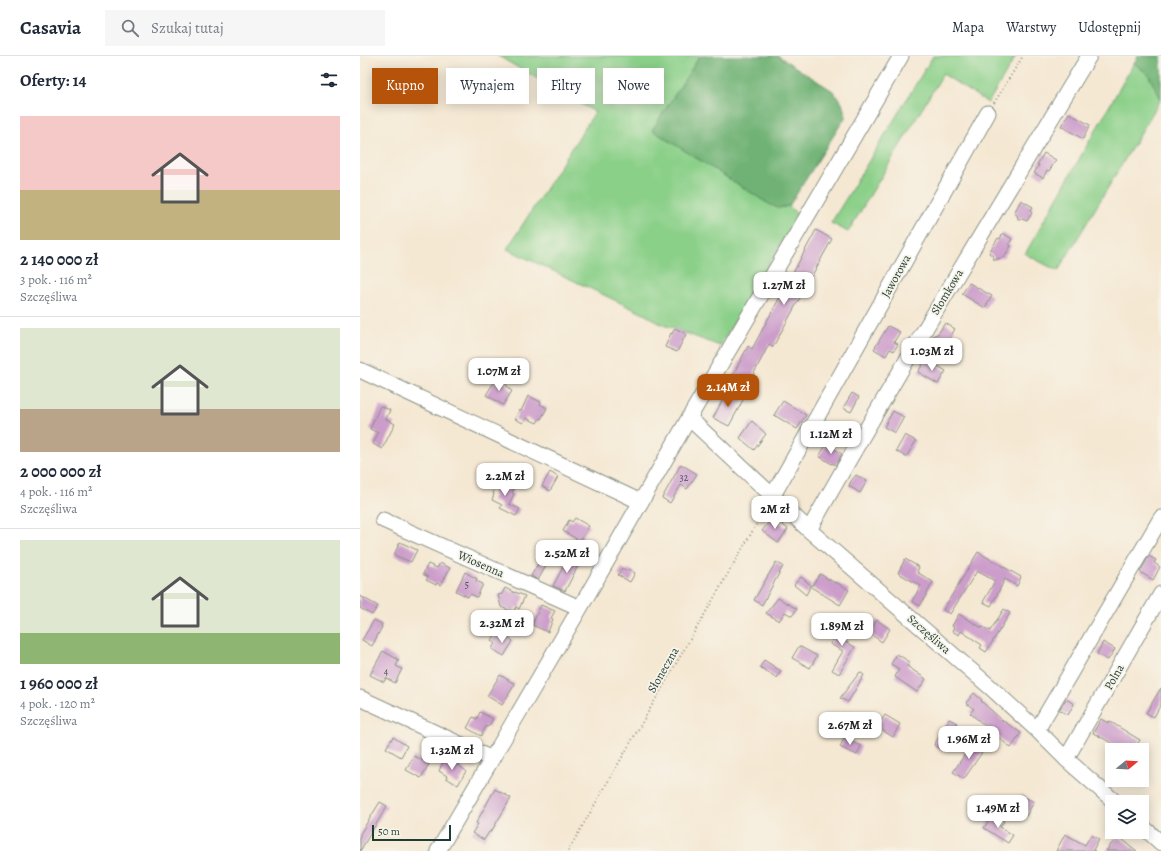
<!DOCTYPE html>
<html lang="pl">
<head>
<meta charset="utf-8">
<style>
	:root { --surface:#fff; --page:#f6f6f7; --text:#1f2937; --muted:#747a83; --line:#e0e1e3; --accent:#b45309 }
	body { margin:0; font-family:Alegreya,serif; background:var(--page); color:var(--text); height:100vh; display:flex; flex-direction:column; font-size:15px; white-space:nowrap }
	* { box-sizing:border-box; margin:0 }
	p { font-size:13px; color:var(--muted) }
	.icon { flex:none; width:22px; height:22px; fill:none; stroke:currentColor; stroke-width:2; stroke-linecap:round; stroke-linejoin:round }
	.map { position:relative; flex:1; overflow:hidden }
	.drawer { display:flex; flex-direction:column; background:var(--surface); width:360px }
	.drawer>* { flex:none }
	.hud { position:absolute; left:12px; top:12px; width:380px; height:36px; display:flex; gap:8px }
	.needle { width:26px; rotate:72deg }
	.tools { position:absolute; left:745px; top:687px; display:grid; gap:8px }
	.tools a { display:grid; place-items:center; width:44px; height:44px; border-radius:0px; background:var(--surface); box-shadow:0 2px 10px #0003; font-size:20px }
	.scale { position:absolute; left:12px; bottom:10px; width:79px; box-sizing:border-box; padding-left:4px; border:2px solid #1f3d34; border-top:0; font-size:11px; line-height:14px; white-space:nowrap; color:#1f3d34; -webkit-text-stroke:3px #f7f3e8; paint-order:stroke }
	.price { position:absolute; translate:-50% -34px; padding:0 9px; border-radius:8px; background:#fff; color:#222; font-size:13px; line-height:26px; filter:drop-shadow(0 1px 2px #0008) }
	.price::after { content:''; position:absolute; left:50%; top:24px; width:12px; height:9px; margin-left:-6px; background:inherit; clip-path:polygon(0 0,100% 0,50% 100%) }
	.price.selected { background:var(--accent); color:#fff }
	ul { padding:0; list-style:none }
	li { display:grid; align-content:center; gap:8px; height:212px; padding:0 20px }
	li+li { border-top:1px solid var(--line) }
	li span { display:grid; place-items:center; height:124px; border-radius:0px; color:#555 }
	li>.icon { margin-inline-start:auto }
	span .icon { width:72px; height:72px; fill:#fffc; stroke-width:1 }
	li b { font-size:17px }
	h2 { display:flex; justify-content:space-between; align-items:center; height:48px; padding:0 20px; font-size:17px }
	.chip { padding:0 14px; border-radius:0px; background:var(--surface); box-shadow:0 2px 10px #0003; font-size:14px; line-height:36px }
	.chip.selected { background:var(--accent); color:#fff }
	header { display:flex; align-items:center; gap:24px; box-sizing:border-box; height:56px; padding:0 20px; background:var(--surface); border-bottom:1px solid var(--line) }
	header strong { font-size:19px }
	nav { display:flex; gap:22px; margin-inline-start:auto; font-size:14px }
	.search { width:280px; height:36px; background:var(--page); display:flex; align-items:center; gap:10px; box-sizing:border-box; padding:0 14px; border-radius:0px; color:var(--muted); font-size:15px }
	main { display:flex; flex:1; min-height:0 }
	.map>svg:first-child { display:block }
</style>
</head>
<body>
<header>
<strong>Casavia</strong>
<div class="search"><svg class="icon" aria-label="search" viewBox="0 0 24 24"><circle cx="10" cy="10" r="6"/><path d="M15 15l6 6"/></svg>Szukaj tutaj</div>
<nav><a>Mapa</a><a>Warstwy</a><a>Udostępnij</a></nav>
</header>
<main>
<section class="drawer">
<h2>Oferty: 14<svg class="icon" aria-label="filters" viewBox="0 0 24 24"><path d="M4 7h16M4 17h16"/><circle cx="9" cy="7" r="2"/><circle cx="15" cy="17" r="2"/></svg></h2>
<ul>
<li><span style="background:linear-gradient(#f6c9c9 60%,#c2b280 0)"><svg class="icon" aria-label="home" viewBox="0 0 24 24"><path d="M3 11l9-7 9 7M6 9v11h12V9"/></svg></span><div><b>2 140 000 zł</b><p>3 pok. · 116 m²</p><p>Szczęśliwa</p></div></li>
<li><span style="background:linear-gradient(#dfe7d0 65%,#b9a48a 0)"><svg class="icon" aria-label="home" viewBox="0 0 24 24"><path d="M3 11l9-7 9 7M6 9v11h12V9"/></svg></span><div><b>2 000 000 zł</b><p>4 pok. · 116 m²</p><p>Szczęśliwa</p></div></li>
<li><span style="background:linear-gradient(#dfe7d0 75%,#8fb573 0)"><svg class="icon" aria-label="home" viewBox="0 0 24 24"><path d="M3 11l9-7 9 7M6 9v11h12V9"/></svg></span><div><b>1 960 000 zł</b><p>4 pok. · 120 m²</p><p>Szczęśliwa</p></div></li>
</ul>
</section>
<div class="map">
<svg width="801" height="795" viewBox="0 0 801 795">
	<rect width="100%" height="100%" fill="#f7f3e8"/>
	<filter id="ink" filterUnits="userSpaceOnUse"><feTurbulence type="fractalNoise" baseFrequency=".025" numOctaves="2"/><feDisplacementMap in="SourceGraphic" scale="8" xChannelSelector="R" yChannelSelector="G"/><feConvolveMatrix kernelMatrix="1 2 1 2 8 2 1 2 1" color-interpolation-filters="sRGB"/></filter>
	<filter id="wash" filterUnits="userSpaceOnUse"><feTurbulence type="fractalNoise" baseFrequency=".012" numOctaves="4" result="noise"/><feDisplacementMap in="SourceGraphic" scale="16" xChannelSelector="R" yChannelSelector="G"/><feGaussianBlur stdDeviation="0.9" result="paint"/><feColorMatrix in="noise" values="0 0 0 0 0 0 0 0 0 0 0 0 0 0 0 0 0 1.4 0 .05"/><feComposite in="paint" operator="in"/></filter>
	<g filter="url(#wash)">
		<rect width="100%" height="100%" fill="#f5e8d3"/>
		<path fill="#8bd089" stroke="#55865e" d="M138,0H340L293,74L409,148L418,152L429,150L438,159L360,290L301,268L284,258L147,193L235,56Z
			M573,0H656L628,47L583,18L488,176L471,167Z
			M774,7L788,18L801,43L698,215L665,198Z"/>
		<path fill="#70b275" stroke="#487854" d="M340,0H418L473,35L482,47L486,60L429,150L418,152L409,148L292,74Z
			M778,0H801V43L788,18L774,7Z"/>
		<g id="blocks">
			<path fill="#cc9ccb" d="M709,57L730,69L723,83L701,70Z
				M684,97L696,104L689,115L687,114L683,122L674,117L679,109H677Z
				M661,144L673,151L670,155L672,157L667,165L662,163H658L657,159L654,157Z
				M456,174L472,183L413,291L409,288L389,327L373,319L388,290L392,293Z
				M643,177L652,183L649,188L651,190L644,201L634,204L633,200L629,197L638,182L640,183Z
				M609,227L632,240L625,252L602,238Z
				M585,267L595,273L583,293L577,290L574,279L578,278Z
				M528,270L540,276L534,286L538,288L534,295L530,293L526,300L514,293Z
				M315,272L326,278L317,296L305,291L311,277L312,278Z
				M566,303L586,315L578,328L558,316Z
				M142,324L146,328L149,333L152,335L143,349L126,339L134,326L139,329Z
				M368,334L384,342L369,370L353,362Z
				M492,337L499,341L491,356L483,352Z
				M168,340L181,346L180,348L187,352L181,363L180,362L177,367L166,362L163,367L155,363L159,354L161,355Z
				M423,345L446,359L437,373L414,359Z
				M20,350L30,354L26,363L35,368L22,393L13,388L18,377L10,373Z
				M533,355L544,361L535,377L524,371Z
				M392,365L406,378L394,394L380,382Z
				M545,379L556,385L546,401L536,395Z
				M467,388L482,398L476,409L472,407V408L459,400Z
				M321,408L337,418L327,433L321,429L310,447L302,442Z
				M190,416L198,421L190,435L182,430Z
				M496,419L507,425L500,437L489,430L491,425Z
				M142,424L155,431L152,437L154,438L149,448L160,453L156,460L140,452L142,449L132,444L134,438L133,437L137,429L138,430Z
				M413,461L428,473L418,487L402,475Z
				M215,462L229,470L220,485L203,475L209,464L212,466Z
				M40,486L57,494L51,506L34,499Z
				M618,496L661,521L657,530L645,523L631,550L623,546L635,525L617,515L590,558L583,554Z
				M209,500L220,506L205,535L193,530Z
				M789,500L796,504L794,507L800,511L793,524L780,516Z
				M545,503L559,511L557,516L573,526L560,550L552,545L561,530L538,517Z
				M179,506L186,510L178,524L171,520Z
				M416,506L423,510L402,549L394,544Z
				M80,507L90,512L81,529L77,527L76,529L66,524L68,521L63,518L68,508L77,512Z
				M262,512L267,515L269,513L275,517L270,526L258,519Z
				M105,516L117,523L116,525L123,528L117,541L110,538L108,541L96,535Z
				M460,518L475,527L476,526L489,534L480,549L451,531Z
				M441,521L451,529L446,539L434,529Z
				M145,532L155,537V536L165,540L159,553L156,551L153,556L141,551L138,539L142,538Z
				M0,540L18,550L12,559L0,552Z
				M418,542L437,553L432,560L425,556L419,565L406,557Z
				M181,549L195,555L191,562L193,563L188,576L172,569Z
				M644,553L650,557L626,596L620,592L622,589L601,575L599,579L592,575L594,571L592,570L599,558L622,572L623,571L630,575Z
				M14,564L22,568L21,570L22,571L12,590L2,584Z
				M517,564L530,573L522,586L509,577Z
				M484,565L491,569L483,584L495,591L479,618L472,614L483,595L470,588Z
				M138,576L144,580L146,579L153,585L144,600L132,593L135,587L131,585Z
				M743,586L755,593L748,604L737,598Z
				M439,590L457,600L450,612L432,602Z
				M23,595L39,604L36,610L42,613L35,627L26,622L24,626L10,619Z
				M537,598L550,606L547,610L566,623L557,636L535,621L539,613L531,608Z
				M404,604L421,615L417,622L400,611Z
				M500,616L504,619L488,646L480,642Z
				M140,619L155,628L142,649L127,640Z
				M801,632V648L794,661L786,657Z
				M614,637L622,644L621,645L642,664L661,677L651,692L610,657L614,653L606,647Z
				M706,643L714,648L708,659L699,654Z
				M120,656L133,663L128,671L126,670L121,680L107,672L113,661L117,663Z
				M525,659L540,668L533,681L517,671Z
				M589,663L597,667L582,694L574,689Z
				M741,663L748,667L749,665L780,684L774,694H765L733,677Z
				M33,681L47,690L41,701L26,692Z
				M484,682L501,690L497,699L480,691Z
				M614,685L625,692L604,723L593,716Z
				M54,700L69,708L61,722L46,714Z
				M87,701L106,715L98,729L86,722L87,720L79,715L82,708L83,707Z
				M135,733L151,742L131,776H129L124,784L112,777L118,768L116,767Z
				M661,739L674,746L666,760L658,755L662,748L657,746Z
				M20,746L27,750L0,795V778Z
				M633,758L644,765L640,771L653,779L648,787L624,772Z
				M705,778L725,789L731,779L739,783L733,794L735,795H696Z
				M758,780L777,795H746Z"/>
		</g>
	</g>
	<g filter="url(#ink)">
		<use href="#blocks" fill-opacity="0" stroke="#8a9284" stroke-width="1"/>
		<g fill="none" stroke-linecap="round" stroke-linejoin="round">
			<g stroke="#8a9284" stroke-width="17">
				<path id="minor" d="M0,314L281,446
					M329,362L449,474L629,630L677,674L706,703L755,746
					M412,441L628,57
					M23,464L220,552
					M449,474C539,314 634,157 729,0
					M0,642L132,703
					M677,674L801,462
					M706,703L801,538
					M782,770L801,787
					M78,795L220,552L329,362L541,0"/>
			</g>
			<path stroke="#8a9284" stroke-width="2" stroke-dasharray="1 3" stroke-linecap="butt" d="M634,47L663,0
				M208,795L407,450"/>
			<use href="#minor" stroke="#fff" stroke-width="15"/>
		</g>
	</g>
	<g text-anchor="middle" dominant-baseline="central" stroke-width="3.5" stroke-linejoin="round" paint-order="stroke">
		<g font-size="10" fill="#4a555a">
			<text x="324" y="421">32</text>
			<text x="107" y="528">5</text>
			<text x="26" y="615">4</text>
		</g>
		<g font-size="12" fill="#1f3d34" stroke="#f7f3e8">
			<text transform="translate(536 220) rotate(-61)">Jaworowa</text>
			<text transform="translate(587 236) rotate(-59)">Słomkowa</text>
			<text transform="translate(121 508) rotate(24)">Wiosenna</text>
			<text transform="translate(569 578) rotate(41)">Szczęśliwa</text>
			<text transform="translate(303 614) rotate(-60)">Słoneczna</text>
			<text transform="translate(754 621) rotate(-60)">Polna</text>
		</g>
	</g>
</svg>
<div class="tools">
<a><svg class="needle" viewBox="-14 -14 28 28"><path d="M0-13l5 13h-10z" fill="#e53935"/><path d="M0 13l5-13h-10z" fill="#747a83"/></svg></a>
<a><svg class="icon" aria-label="layers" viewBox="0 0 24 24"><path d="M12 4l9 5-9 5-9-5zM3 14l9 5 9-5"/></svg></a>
</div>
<div class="scale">50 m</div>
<b class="price" style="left:424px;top:250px">1.27M zł</b>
<b class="price" style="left:572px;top:316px">1.03M zł</b>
<b class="price" style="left:139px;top:336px">1.07M zł</b>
<b class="price selected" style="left:368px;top:352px">2.14M zł</b>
<b class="price" style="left:471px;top:399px">1.12M zł</b>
<b class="price" style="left:145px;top:441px">2.2M zł</b>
<b class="price" style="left:415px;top:474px">2M zł</b>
<b class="price" style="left:207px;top:518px">2.52M zł</b>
<b class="price" style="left:142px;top:588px">2.32M zł</b>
<b class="price" style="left:482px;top:591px">1.89M zł</b>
<b class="price" style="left:490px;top:690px">2.67M zł</b>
<b class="price" style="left:609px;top:704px">1.96M zł</b>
<b class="price" style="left:92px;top:715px">1.32M zł</b>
<b class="price" style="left:638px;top:773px">1.49M zł</b>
<div class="hud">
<a class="chip selected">Kupno</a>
<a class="chip">Wynajem</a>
<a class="chip">Filtry</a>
<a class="chip">Nowe</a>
</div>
</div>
</main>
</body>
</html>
